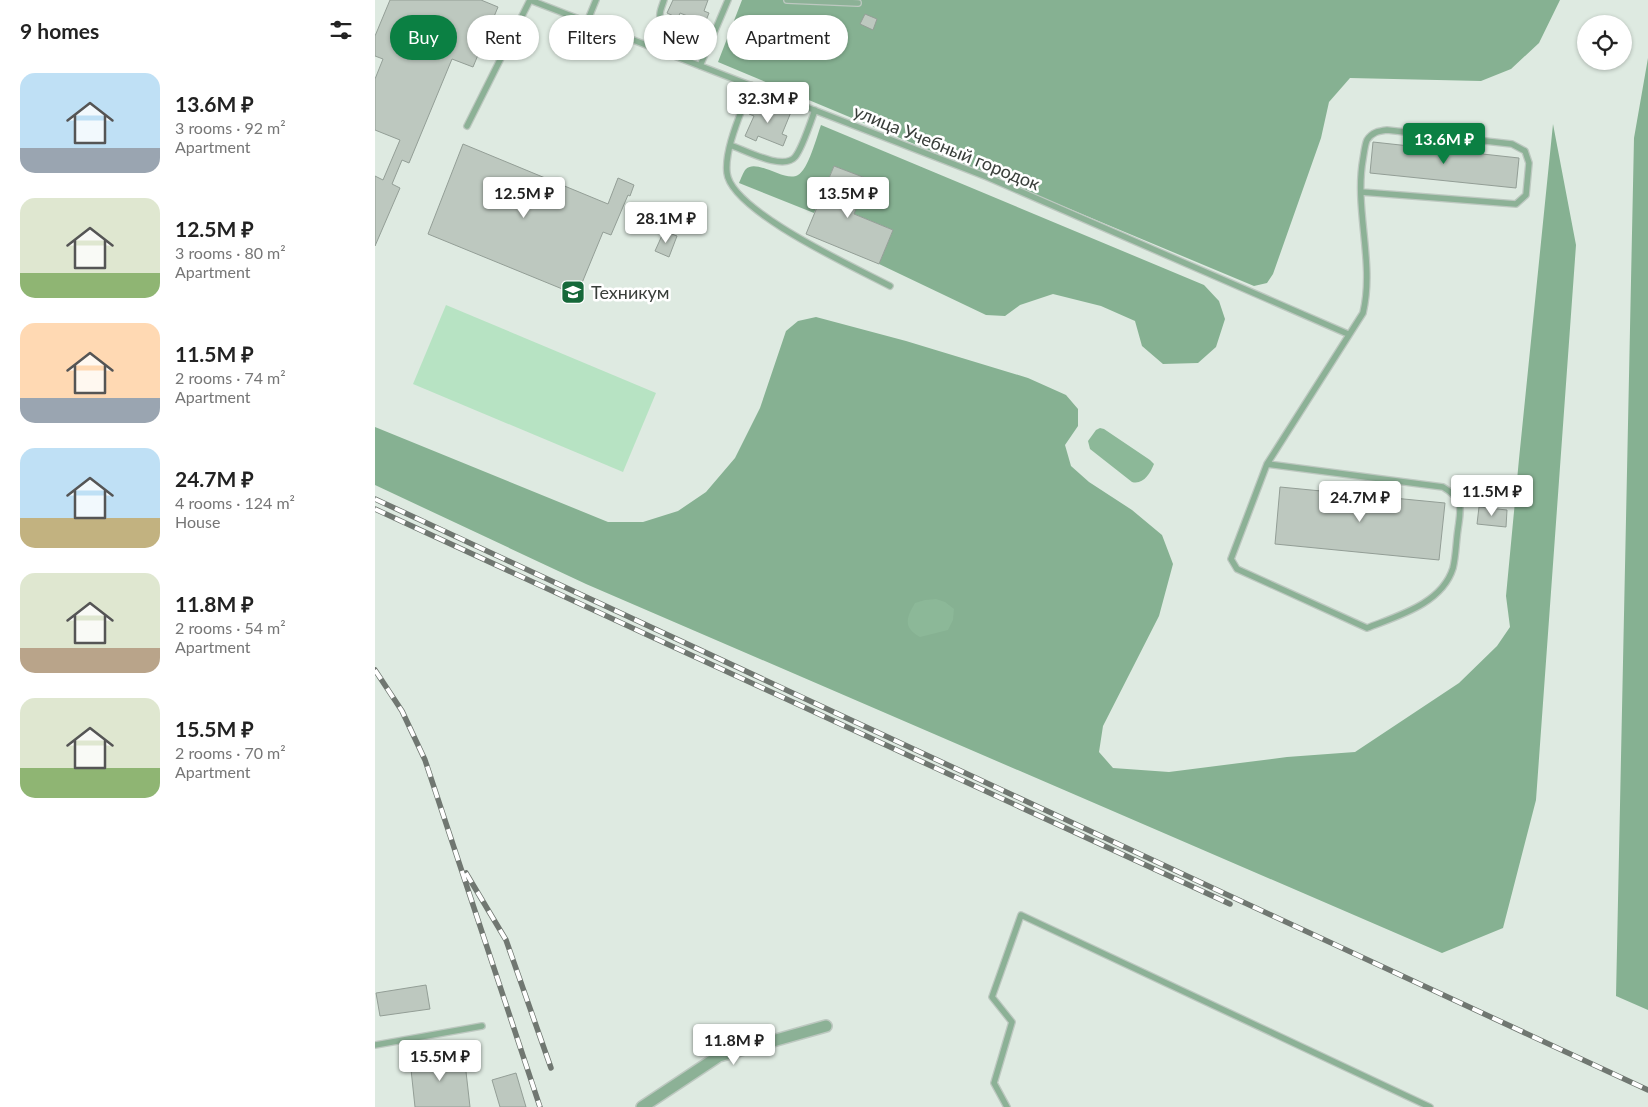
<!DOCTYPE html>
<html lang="en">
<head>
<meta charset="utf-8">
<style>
	:root { --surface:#fff; --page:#f2f2f2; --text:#222; --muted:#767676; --accent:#0b8043 }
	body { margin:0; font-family:Lato,sans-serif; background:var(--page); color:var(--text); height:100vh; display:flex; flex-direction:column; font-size:19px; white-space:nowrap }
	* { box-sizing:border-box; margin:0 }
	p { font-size:16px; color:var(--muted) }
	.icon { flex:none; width:28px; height:28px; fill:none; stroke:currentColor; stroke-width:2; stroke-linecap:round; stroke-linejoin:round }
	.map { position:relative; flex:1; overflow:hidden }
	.sheet { display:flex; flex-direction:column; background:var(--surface); width:375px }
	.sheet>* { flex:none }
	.top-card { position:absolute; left:15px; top:15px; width:475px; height:45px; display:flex; gap:10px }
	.fabs { position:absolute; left:1202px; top:15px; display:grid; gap:10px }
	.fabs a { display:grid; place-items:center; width:55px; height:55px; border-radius:50%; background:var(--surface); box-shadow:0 1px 4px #0004; font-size:25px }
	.price { position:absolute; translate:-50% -42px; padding:0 11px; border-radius:5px; background:#fff; color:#222; font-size:16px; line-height:32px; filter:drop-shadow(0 1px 2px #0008) }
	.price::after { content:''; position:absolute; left:50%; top:30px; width:15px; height:11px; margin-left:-8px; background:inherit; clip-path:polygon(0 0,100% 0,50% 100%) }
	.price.selected { background:var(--accent); color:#fff }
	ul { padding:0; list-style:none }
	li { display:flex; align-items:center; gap:15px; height:125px; padding:0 20px }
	li span { display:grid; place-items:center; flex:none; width:140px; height:100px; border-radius:15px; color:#555 }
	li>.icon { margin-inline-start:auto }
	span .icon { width:60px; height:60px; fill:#fffc; stroke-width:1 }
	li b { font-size:21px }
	h2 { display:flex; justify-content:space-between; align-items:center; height:60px; padding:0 20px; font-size:21px }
	.chip { padding:0 18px; border-radius:22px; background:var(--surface); box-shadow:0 1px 4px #0004; font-size:18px; line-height:45px }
	.chip.selected { background:var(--accent); color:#fff }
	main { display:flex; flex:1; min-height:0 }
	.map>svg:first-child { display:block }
</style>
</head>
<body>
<main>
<section class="sheet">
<h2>9 homes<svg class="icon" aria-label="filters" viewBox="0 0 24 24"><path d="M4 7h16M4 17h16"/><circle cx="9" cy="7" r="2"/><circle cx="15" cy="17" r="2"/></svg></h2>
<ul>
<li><span style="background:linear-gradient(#bfe0f5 75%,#9aa5b1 0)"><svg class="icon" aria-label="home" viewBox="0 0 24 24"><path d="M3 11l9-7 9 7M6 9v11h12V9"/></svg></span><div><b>13.6M ₽</b><p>3 rooms · 92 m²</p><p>Apartment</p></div></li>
<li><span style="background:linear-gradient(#dfe7d0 75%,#8fb573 0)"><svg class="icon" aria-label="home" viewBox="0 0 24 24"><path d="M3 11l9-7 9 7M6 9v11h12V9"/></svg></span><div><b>12.5M ₽</b><p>3 rooms · 80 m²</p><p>Apartment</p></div></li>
<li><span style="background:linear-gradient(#ffd9b3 75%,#9aa5b1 0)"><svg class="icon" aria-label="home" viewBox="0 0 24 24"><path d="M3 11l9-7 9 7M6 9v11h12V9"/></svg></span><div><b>11.5M ₽</b><p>2 rooms · 74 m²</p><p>Apartment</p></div></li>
<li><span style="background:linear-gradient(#bfe0f5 70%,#c2b280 0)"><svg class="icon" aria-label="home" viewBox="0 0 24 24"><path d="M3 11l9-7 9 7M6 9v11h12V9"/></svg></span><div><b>24.7M ₽</b><p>4 rooms · 124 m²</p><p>House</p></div></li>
<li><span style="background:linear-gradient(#dfe7d0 75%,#b9a48a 0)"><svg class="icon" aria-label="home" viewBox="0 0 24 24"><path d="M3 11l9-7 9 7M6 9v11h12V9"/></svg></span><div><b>11.8M ₽</b><p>2 rooms · 54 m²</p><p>Apartment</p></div></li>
<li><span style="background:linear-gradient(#dfe7d0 70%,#8fb573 0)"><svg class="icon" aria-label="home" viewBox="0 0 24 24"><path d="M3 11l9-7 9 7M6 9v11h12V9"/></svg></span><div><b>15.5M ₽</b><p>2 rooms · 70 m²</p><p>Apartment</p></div></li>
</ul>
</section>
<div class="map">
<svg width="1273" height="1107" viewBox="0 0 1273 1107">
	<rect width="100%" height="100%" fill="#deeae1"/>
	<path fill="#b7e3c3" d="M71,305L281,393L248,472L38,384Z"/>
	<path fill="#86b192" d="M367,0H1185L1164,43L1136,69L1106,81L975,78L954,102L946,138L898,274L892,283L879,286L343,62Z
		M1273,58V1010L1241,996L1259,138Z
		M1178,124L1201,245L1161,800L1128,928L1067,953L211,584L0,485V427L233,522H268L303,511L331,492L360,458L385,408L411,331L423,321L441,317L531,341L653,378L691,395L703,409V426L690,445L696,466L714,482L757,510L787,535L798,564L784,616L728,726L724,752L738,768L794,772L912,757L980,752L1084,683L1122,646L1135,627L1131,596L1144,459Z
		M446,125L829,285L844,301L850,319L841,347L823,363L788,364L767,346L760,321L726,306L678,294L645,305L630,316L611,315L504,264L518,230L479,214L492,179L459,166L439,213L364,183C366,179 368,172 371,169C382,158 410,183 423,175C433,170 442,136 446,125Z"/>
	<path fill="#8cb898" d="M725,428L729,429L775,460L779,464C775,474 768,485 757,482L715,449L713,441L721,430Z
		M561,599L570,602L579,609L578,620L573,630L545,637C528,628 531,618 540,603L550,600Z"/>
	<path fill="#bdc8bf" stroke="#939e96" d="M15,0H106L123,7L98,67L77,59L34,163L27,160L17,184L25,188L0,246V176L8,180L25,140L0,130V79L8,59L0,56V36Z
		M298,0H333L329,11L334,13L330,23L305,13L303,18L292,13Z
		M490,14L502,19L498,30L485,24Z
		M378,102L403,112L405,107L416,112L407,134L412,136L408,146L383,136L381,141L370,136L379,116L374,114Z
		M998,142L1144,158L1141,188L995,173Z
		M88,144L233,204L243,178L259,185L255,196L253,195L236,235L228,232L202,295L53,234Z
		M459,166L493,179L479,214L518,230L504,264L431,234Z
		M289,231L302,236L294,257L280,251Z
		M905,487L1070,503L1064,560L900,544Z
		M1104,507L1132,510L1131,527L1102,524Z
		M51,985L55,1009L5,1016L1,993Z
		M89,1054L95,1107H40L35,1060Z
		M141,1073L151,1107H125L117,1080Z"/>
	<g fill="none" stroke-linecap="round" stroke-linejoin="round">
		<g stroke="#bdc8c0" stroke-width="8">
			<path id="lane" d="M155,0L612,177L973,334
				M289,0C286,10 281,17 290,24L335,44
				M412,0L483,3
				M212,22L221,0
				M325,66L353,0
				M376,85C368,109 349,148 352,173C356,211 481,268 515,286
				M92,126L155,0
				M355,145C370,150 408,171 420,157C427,149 436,121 440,110
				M892,464L1068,487C1089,500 1086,507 1083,529C1081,542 1081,556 1078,568C1067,604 1022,616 992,628L862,569L856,559L892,464L988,313C1000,263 979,209 988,159C989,153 990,144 992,140C997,132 1004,131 1012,130L1137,144L1150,151L1154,163L1151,195L1141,204L986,192
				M0,1045L107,1026
				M632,1107L619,1083L637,1022L617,997L646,915L1055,1107"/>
		</g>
		<g stroke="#bdc8c0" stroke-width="14">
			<path id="street" d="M267,1107L344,1056L451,1026"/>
		</g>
		<use href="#lane" stroke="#8cb196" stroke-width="5.5"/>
		<use href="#street" stroke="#8cb196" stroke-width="11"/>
		<g stroke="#707771" stroke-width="5.5">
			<path id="rail" d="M0,499L1273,1090
				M0,509L855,904
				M0,670L27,711L50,760L165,1107
				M91,873L131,940L176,1068"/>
		</g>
		<use href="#rail" stroke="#fff" stroke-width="4" stroke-dasharray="11" stroke-linecap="butt"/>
	</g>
	<defs>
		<g id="university-square" transform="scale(1.25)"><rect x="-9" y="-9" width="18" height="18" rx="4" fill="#156839" stroke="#fff"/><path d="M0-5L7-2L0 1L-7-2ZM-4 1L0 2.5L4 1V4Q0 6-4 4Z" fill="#fff"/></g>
	</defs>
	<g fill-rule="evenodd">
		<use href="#university-square" x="198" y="292"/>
	</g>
	<g text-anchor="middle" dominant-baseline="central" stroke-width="5" stroke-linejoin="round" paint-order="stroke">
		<g font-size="18" fill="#393e3a" stroke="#fff">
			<text transform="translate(572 147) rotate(22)">улица Учебный городок</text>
		</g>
		<g font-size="18" fill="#393e3a" stroke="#fff" text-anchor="start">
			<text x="216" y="292">Техникум</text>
		</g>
	</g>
</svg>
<div class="fabs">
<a><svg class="icon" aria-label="locate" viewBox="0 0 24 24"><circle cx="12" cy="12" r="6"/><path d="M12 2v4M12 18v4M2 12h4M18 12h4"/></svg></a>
</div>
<b class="price" style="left:393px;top:124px">32.3M ₽</b>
<b class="price selected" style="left:1069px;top:165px">13.6M ₽</b>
<b class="price" style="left:149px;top:219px">12.5M ₽</b>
<b class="price" style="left:473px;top:219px">13.5M ₽</b>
<b class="price" style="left:291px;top:244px">28.1M ₽</b>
<b class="price" style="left:1117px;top:517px">11.5M ₽</b>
<b class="price" style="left:985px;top:523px">24.7M ₽</b>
<b class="price" style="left:359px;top:1066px">11.8M ₽</b>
<b class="price" style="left:65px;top:1082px">15.5M ₽</b>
<div class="top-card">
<a class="chip selected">Buy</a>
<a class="chip">Rent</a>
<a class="chip">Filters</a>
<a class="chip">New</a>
<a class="chip">Apartment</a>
</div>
</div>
</main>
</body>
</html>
